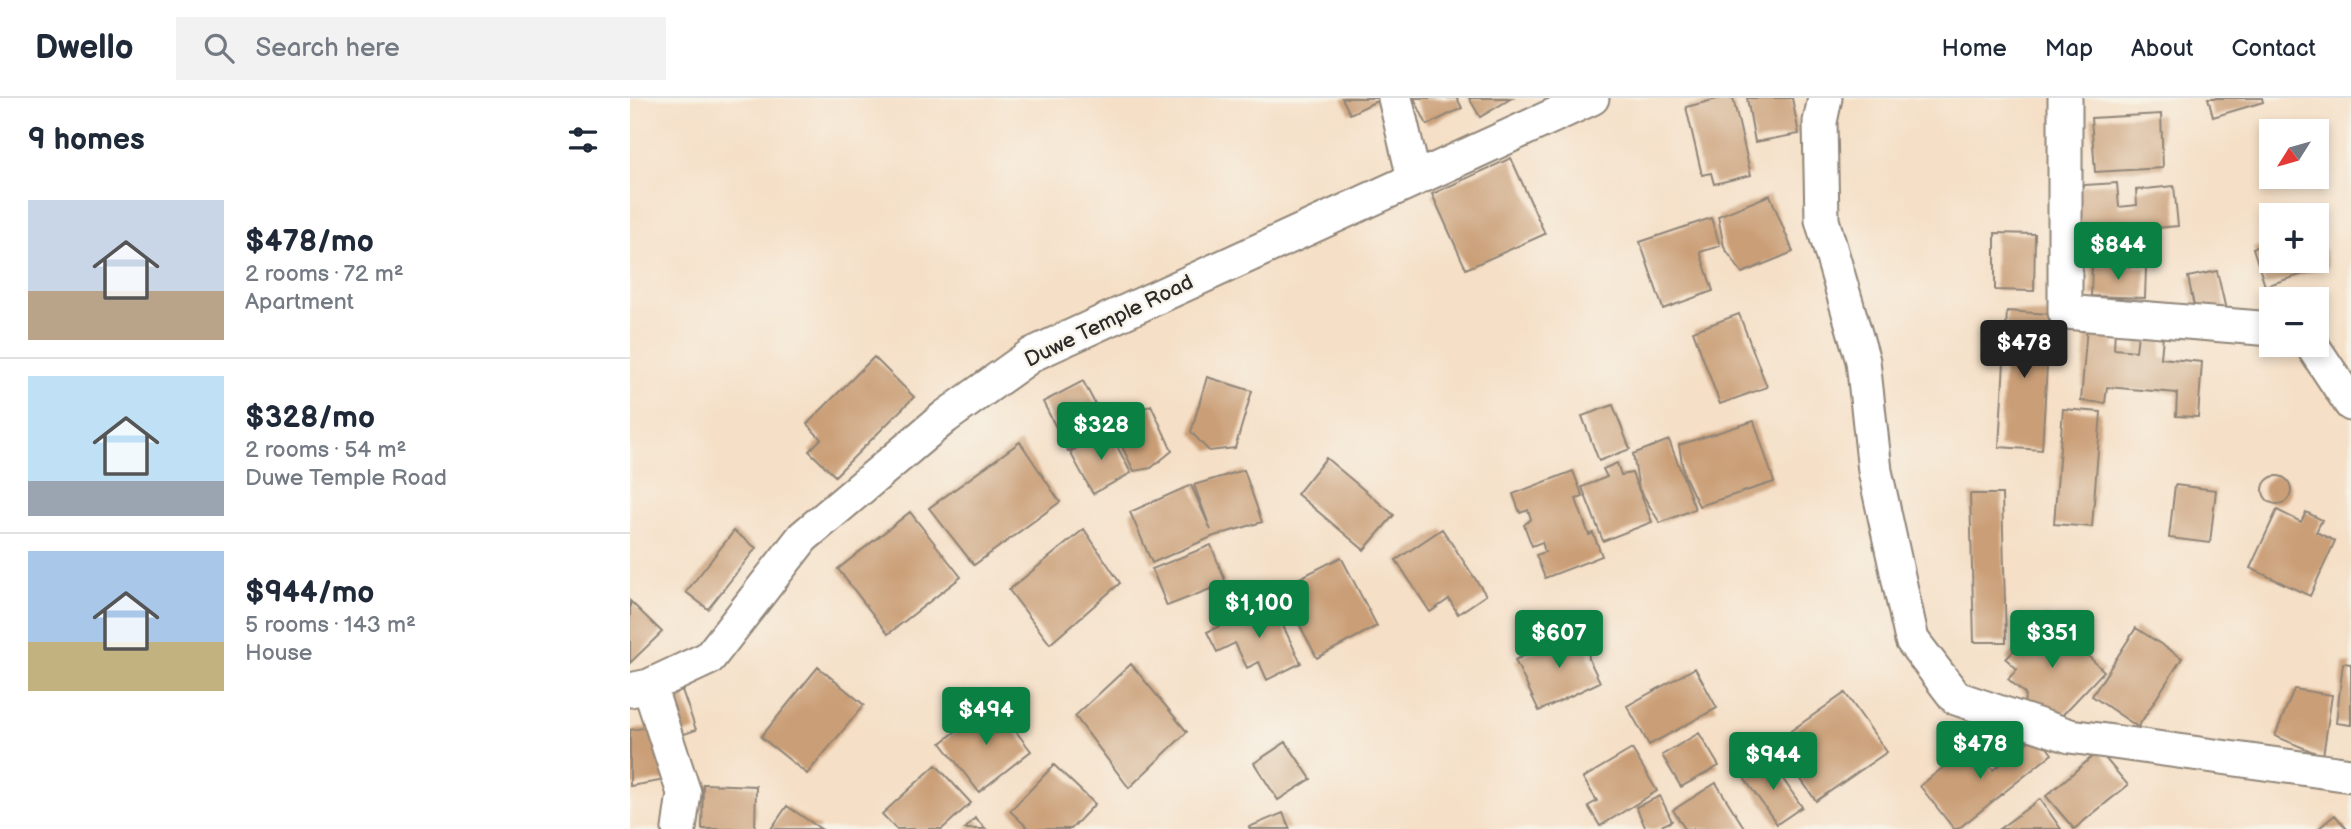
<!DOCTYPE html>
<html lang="en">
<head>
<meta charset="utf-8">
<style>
	:root { --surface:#fff; --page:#f2f2f3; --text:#1f2937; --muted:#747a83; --line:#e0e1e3; --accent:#0b8043 }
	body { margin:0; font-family:"Balsamiq Sans",sans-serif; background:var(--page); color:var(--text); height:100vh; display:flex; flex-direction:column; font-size:26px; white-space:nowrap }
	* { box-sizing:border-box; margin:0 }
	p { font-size:23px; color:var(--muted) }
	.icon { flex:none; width:38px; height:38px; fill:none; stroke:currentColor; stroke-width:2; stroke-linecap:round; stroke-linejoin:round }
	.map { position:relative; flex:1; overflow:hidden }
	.sheet { display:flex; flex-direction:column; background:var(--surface); width:630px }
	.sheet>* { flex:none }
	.needle { width:46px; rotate:233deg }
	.fabs { position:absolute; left:1629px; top:21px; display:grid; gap:14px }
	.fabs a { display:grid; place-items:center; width:70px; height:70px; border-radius:0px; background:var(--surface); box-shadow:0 4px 10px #0003; font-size:35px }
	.price { position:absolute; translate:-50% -60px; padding:0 16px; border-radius:7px; background:var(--accent); color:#fff; font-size:23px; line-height:46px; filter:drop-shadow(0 2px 4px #0008) }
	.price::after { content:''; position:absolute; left:50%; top:42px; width:21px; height:16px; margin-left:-10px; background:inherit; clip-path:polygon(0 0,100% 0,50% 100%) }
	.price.selected { background:#222; color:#fff }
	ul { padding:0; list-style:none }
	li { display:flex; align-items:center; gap:21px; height:175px; padding:0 28px }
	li+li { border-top:2px solid var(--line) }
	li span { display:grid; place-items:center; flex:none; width:196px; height:140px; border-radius:0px; color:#555 }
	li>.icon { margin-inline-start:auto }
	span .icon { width:84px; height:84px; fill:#fffc; stroke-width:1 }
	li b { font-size:30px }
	h2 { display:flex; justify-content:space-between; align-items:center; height:84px; padding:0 28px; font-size:30px }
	header { display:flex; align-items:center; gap:42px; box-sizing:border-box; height:98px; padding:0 35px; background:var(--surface); border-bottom:2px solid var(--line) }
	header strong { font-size:33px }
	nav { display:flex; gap:38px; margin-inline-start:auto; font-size:24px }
	.search { width:490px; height:63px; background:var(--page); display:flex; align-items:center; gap:18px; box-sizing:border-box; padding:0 24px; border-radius:0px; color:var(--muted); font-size:26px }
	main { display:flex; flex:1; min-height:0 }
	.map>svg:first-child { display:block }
</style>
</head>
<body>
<header>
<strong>Dwello</strong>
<div class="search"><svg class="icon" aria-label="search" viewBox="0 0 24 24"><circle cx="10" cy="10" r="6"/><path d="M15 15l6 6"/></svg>Search here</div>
<nav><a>Home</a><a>Map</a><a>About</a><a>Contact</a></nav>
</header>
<main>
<section class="sheet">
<h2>9 homes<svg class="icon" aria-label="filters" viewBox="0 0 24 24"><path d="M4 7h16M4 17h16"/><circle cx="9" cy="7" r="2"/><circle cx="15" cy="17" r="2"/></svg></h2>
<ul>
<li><span style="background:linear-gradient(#c9d6e8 65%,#b9a48a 0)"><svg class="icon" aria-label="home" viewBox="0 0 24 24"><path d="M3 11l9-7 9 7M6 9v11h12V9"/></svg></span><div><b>$478/mo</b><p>2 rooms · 72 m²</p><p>Apartment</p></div></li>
<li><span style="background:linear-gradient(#bfe0f5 75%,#9aa5b1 0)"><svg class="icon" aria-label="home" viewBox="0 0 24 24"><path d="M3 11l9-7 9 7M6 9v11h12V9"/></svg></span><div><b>$328/mo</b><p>2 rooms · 54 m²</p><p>Duwe Temple Road</p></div></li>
<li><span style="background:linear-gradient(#a9c7e8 65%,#c2b280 0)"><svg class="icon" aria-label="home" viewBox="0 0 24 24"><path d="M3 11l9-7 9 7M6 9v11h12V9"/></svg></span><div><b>$944/mo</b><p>5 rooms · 143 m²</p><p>House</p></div></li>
</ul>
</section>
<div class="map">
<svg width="1721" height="731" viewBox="0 0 1721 731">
	<rect width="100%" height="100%" fill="#f7f3e8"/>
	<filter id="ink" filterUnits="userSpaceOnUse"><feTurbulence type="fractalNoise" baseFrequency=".0143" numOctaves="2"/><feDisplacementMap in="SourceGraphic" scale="14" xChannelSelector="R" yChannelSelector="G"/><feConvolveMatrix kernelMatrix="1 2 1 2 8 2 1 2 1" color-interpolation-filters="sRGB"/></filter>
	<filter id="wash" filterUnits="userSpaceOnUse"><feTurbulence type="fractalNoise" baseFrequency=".00686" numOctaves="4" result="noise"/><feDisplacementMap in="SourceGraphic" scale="28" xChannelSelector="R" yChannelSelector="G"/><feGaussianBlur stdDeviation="1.57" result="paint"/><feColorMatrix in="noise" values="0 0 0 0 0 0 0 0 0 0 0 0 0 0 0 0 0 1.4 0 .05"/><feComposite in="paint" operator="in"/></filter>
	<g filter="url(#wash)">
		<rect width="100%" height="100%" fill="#f5dfc6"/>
		<g id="blocks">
			<path fill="#ca9f77" d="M712,0H753L720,16Z
				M784,0H827L832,10L797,27Z
				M839,0H882L850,19Z
				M1091,0H1103L1121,77L1084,86L1081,75L1072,77L1056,9Z
				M1117,0H1162L1169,36L1125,44Z
				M1578,0H1632L1633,4L1583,19Z
				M1531,16L1533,70L1465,74L1461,20Z
				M881,60L915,136L836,171L802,96Z
				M1487,85L1489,109L1507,107L1506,92L1544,88L1548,128L1448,137L1444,94L1455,87Z
				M1140,97L1163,154L1112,175L1094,149L1088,118Z
				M1081,120L1090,148L1070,154L1083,193L1033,211L1010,144Z
				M1688,130L1699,168L1635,188L1623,150L1642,144V163H1687Z
				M1365,135L1405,136L1404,193L1365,192Z
				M1462,167L1516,169L1515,200L1461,198Z
				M1587,173L1596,212L1566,218L1558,179Z
				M1377,213L1420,216L1412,352L1369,349Z
				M1109,216L1137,289L1090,306L1063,233Z
				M1457,228L1485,231L1484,251L1506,253L1508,236L1533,238L1531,260L1572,264L1568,319L1546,318L1547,295L1477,289L1475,305L1451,303Z
				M244,259L284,299L205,378L179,353L191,341L177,326Z
				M577,279L622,293L605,350L579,353L561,334Z
				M453,283L479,332L438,353L413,304Z
				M521,307L542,353L521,370L504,373L481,326Z
				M983,307L1000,351L969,363L952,318Z
				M1433,311L1471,314L1462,429L1424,426Z
				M1124,323L1144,384L1069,408L1054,377L1049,347Z
				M479,333L501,375L463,396L440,354Z
				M1039,342L1065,411L1030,425L1009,391L1003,356Z
				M390,344L430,404L344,467L299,410Z
				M696,360L764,417L734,452L667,396Z
				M987,365L991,377L1002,375L1022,424L973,443L952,389L977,379L973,371Z
				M614,372L632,424L584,438L522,465L500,414L561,387L581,432L564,387Z
				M943,373L953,399L946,401L959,437L963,435L972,458L915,480L906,457L915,454L912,444L902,448L894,427L901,421L898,412L890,415L883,396Z
				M1633 392a14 14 0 1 1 28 0a14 14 0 1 1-28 0Z
				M1545,387L1586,392L1580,445L1539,440Z
				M1340,396H1372L1376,544H1344Z
				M1647,412L1671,424L1676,414L1692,422L1686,434L1705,443L1680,498L1620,470Z
				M280,414L331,479L258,536L208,471Z
				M454,431L490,485L420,546L379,492Z
				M812,431L856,497L828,516L819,501L800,514L766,462Z
				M104,433L126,450L78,511L56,494Z
				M581,447L596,485L537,508L522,471Z
				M711,459L747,528L687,560L650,490Z
				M0,503L32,534L0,565Z
				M641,503L671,565L637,582L629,564L617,570L605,545L587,554L577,534Z
				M1416,518L1474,573L1425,625L1408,609L1404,613L1394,609L1395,596L1378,581L1387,571L1376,561Z
				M956,528L959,561L970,584L909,613L885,562Z
				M1506,530L1552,560L1508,629L1462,598Z
				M1713,565L1721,566V627L1706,625Z
				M501,566L557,634L499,690L445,618Z
				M188,569L234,607L177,676L131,639Z
				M1065,570L1087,610L1019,647L997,608Z
				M1664,591L1702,597L1693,658L1645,638Z
				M52,592L66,632L46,639L33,599Z
				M1215,595L1257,654L1186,703L1145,644Z
				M363,604L401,653L349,694L311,645Z
				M27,628L36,682L0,688V632Z
				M1069,635L1089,668L1051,689L1032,657Z
				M1407,636L1422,656L1328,731H1324L1290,688L1342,646L1363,672Z
				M656,644L681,681L648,702L624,665Z
				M1002,651L1027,693L970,728L958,708L967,703L953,680Z
				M1469,653L1498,687L1444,731L1416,698Z
				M1140,662L1172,709L1147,726L1114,680Z
				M306,667L341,705L312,731H266L252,716Z
				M424,667L465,706L441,731H399L380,713Z
				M1086,685L1115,731H1055L1043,712Z
				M73,686L126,688L125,731H72Z
				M1030,698L1042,723L1025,731H1016L1006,709Z
				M1410,701L1431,731H1369Z
				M157,708L191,731H141Z
				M653,715L660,731H620L619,729Z
				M1705,717L1717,731H1688Z
				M345,720L356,731H335Z"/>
		</g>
	</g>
	<g filter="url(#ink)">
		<use href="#blocks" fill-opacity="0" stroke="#908578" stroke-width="2"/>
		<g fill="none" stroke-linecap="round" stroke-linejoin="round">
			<g stroke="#908578" stroke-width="37">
				<path id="minor" d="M765,0L784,80
					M1195,0L1190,24L1192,122L1233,263L1245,373L1282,542L1326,600L1440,638L1721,677
					M1435,0V214L1642,231
					M1682,247L1721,306
					M19,588L54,695L49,731
					M0,592L19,588L79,560L173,439L315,319L403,256L962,0"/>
			</g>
			<use href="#minor" stroke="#fff" stroke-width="33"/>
		</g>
	</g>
	<g text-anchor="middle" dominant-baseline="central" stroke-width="5" stroke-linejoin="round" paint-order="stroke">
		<g font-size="21" fill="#2b2b2b" stroke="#f7f3e8">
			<text transform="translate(479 223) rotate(-26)">Duwe Temple Road</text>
		</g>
	</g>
</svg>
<div class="fabs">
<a><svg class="needle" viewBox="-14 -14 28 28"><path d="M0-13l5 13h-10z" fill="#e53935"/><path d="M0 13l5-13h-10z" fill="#747a83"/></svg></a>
<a>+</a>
<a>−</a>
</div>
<b class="price" style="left:1488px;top:184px">$844</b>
<b class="price selected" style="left:1394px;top:282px">$478</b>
<b class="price" style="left:471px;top:364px">$328</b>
<b class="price" style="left:629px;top:542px">$1,100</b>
<b class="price" style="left:929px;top:572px">$607</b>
<b class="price" style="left:1422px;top:572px">$351</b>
<b class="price" style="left:356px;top:649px">$494</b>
<b class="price" style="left:1350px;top:683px">$478</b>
<b class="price" style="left:1143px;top:694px">$944</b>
</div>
</main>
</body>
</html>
